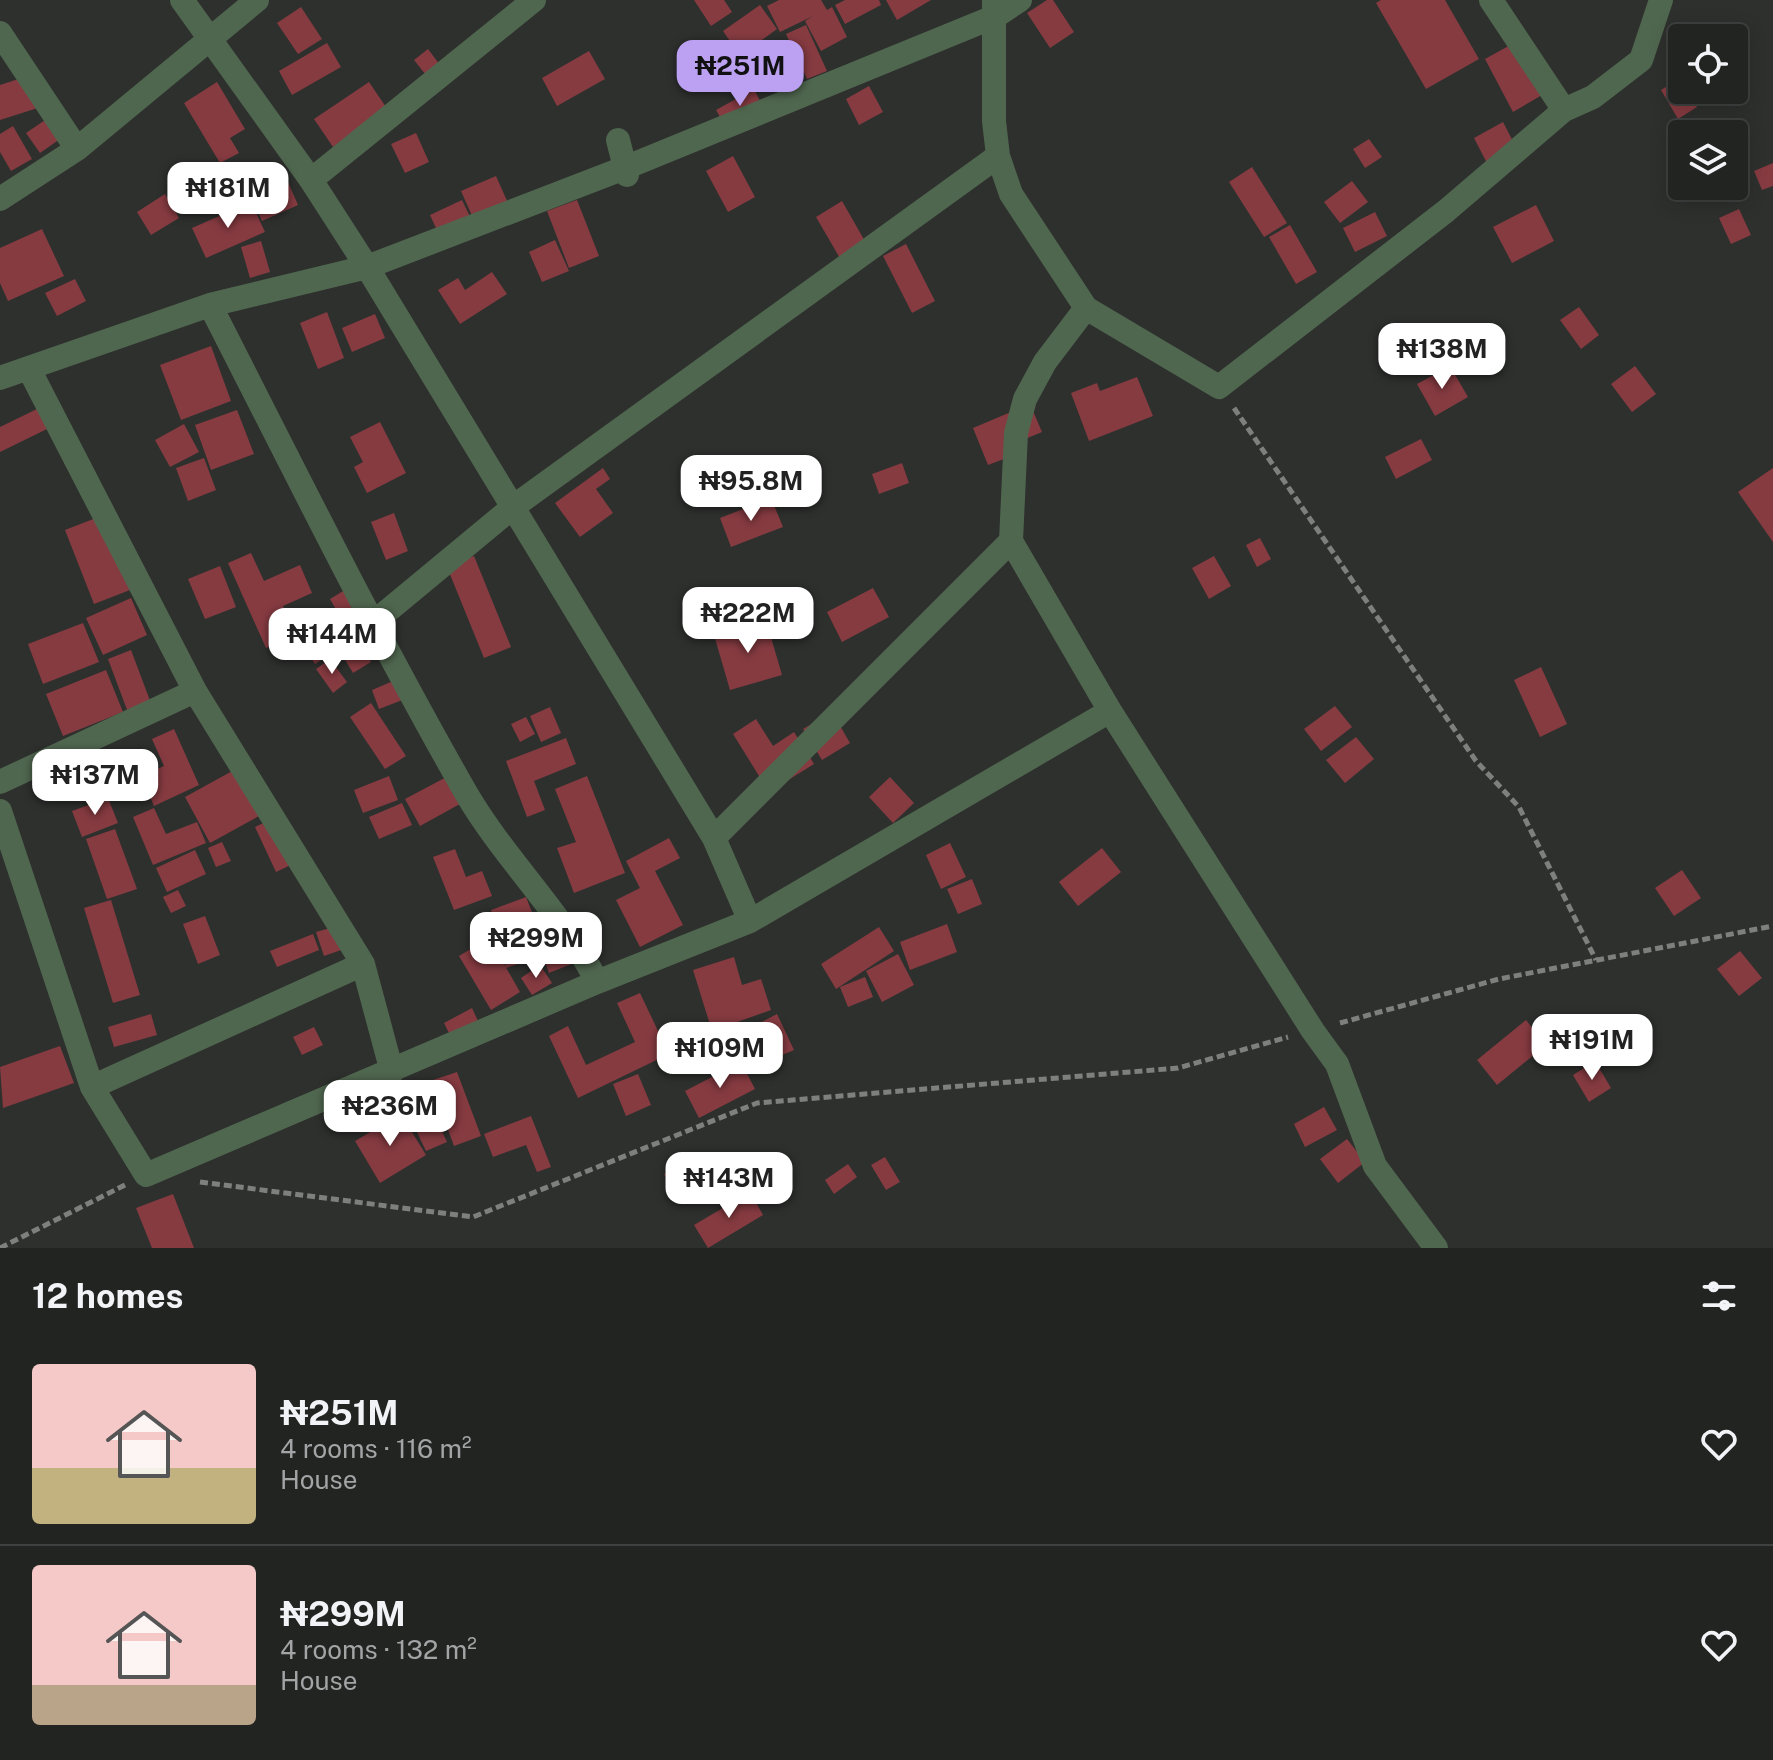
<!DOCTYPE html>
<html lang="en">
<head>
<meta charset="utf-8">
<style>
	:root { --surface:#222422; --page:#2a2c2a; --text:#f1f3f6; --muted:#a2a4a5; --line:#3f4140; --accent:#bca0f2 }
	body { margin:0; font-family:"Public Sans",sans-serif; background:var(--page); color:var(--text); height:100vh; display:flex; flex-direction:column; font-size:30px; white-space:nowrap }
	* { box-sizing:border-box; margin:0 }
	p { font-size:26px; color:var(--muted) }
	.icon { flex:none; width:44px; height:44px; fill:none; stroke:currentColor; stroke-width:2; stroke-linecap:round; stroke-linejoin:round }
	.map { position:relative; height:1248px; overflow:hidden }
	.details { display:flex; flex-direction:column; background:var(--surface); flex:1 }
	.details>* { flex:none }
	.tools { position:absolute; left:1668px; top:24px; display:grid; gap:16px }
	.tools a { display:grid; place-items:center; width:80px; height:80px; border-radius:8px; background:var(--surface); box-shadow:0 4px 20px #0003,0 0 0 2px var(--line); font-size:40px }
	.price { position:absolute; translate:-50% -68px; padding:0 18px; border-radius:16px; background:#fff; color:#222; font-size:26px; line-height:52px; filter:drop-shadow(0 2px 4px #0008) }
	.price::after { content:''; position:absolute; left:50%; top:48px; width:24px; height:18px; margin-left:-12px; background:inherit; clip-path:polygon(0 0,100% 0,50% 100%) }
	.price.on { background:var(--accent); color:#111 }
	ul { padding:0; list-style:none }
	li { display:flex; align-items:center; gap:24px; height:200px; padding:0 32px }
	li+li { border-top:2px solid var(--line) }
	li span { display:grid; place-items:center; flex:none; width:224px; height:160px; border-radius:8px; color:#555 }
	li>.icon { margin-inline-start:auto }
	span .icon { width:96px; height:96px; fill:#fffc; stroke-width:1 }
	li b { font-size:34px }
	h2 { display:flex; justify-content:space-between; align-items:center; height:96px; padding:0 32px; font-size:34px }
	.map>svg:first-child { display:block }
</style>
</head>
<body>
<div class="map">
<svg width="1773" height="1248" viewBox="0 0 1773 1248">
	<rect width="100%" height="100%" fill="#2e302e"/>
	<path fill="#863b41" d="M694,0H724L732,12L711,26Z
		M779,0H821L827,10L832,7L847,37L821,51L805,21L813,16L780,32L767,6Z
		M845,0H879L881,5L845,24L835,5Z
		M886,0H931L897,20Z
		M1047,0H1053L1074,32L1050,48L1027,13Z
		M1381,0H1445L1479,59L1426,89L1376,3Z
		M760,5L777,29L740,56L723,31Z
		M301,7L322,39L298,54L277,23Z
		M806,25L827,71L807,79L786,34Z
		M327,43L341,67L292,95L279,71Z
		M1514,43L1542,95L1513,112L1485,59Z
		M428,49L440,65L426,75L414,60Z
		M589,51L605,79L557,106L542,78Z
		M37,73L47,105L0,120V85Z
		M1680,78L1682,90H1687L1697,107L1678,119L1661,90Z
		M217,82L245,129L230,138L239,153L220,163L184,103Z
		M369,82L388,110L333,147L314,119Z
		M869,86L883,112L859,125L846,99Z
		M754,89L763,107L726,127L716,110Z
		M57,112L70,132L40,153L26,133Z
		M1503,122L1518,151L1489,167L1474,138Z
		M13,126L32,159L11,171L0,152V134Z
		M416,133L429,162L405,173L391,144Z
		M1369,139L1382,157L1365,168L1353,149Z
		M733,156L755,197L728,212L706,171Z
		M1773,163V186L1762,190L1754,171Z
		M1252,167L1287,223L1264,237L1229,182Z
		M251,170L261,190L242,199L233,180Z
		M496,176L508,203L473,218L461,191Z
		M1352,181L1368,202L1340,223L1324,202Z
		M288,182L298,205L262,221L252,198Z
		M165,194L179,218L151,235L137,212Z
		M462,200L473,223L441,239L430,215Z
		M577,200L599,256L569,268L547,211Z
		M842,201L874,257L848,272L816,217Z
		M251,202L265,232L206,258L192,228Z
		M1536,205L1554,241L1512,263L1493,227Z
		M1739,209L1751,235L1731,244L1719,218Z
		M1375,212L1387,236L1355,252L1343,228Z
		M1290,225L1317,272L1296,284L1269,237Z
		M42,229L64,276L8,301L0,283V248Z
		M555,240L569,271L542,282L529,252Z
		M261,241L270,272L250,278L241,247Z
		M906,244L935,301L912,313L883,256Z
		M492,272L507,294L460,324L438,290L458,278L465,290Z
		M75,279L86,301L57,316L45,293Z
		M1579,307L1599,335L1581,349L1560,320Z
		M327,312L344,358L318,369L300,323Z
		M375,314L385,338L352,352L342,328Z
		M211,346L231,401L181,420L160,365Z
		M1450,366L1468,397L1435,416L1417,384Z
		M1635,366L1656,394L1632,412L1611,384Z
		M1137,377L1153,416L1089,441L1071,393L1097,383L1100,391Z
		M1030,404L1042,432L1013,444L1017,454L988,465L973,428Z
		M37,409L47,429L0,452V427Z
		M237,410L254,454L211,470L195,425Z
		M380,422L406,473L367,493L354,467L363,462L350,437Z
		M184,424L199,452L170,467L155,440Z
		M1421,439L1432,460L1396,479L1385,457Z
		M204,458L216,490L188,501L176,468Z
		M902,463L909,483L879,494L872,474Z
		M603,468L610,479L596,489L613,513L580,537L555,503Z
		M1773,468V542L1738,492Z
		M771,498L783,527L731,547L720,518Z
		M394,513L408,551L386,560L371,522Z
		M101,516L130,590L94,604L65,530Z
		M1260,538L1271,559L1257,567L1246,545Z
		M251,553L264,581L300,565L312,593L283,606L296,634L266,648L228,563Z
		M474,556L511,647L484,658L447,567Z
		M1214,556L1231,586L1209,599L1192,568Z
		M220,566L236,607L205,619L188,579Z
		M353,585L375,624L352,638L330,599Z
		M873,588L889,617L842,642L827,612Z
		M131,598L147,635L103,655L86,618Z
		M332,618L348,642L315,664L299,640Z
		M766,620L782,675L730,690L714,635Z
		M83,623L99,662L43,684L28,644Z
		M358,640L371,662L353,673L340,651Z
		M131,650L152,706L129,715L108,659Z
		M330,659L347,682L333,693L316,669Z
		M1541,667L1567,724L1540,737L1514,680Z
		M106,670L123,712L63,736L46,694Z
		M405,676L413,696L379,709L372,690Z
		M371,703L406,756L385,769L350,717Z
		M1335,706L1352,727L1321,751L1304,729Z
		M550,707L561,733L541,742L530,716Z
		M832,712L850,743L822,760L803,729Z
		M526,717L535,734L520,742L511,724Z
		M756,719L773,746L794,732L814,764L769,792L733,734Z
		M174,729L199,785L154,806L141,776L164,766L152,739Z
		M1356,737L1374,759L1345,783L1326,760Z
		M566,738L576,764L534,781L545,810L527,817L506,761Z
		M245,764L270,810L210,843L185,797Z
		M454,773L469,799L420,826L405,799Z
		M389,776L398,800L363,813L354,790Z
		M587,776L625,873L574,893L557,848L576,842L555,789Z
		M890,777L914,803L893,823L869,797Z
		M108,798L118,823L82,837L72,811Z
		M402,803L412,825L379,839L369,817Z
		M154,808L166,834L197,822L206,843L153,865L133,817Z
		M274,818L295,863L276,872L255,827Z
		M115,829L137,889L107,899L86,839Z
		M669,838L680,858L655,871L683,925L640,947L616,900L640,888L626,861Z
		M222,842L231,861L216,867L208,848Z
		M950,843L966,877L941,889L926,855Z
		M1102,848L1121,872L1078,906L1059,882Z
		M455,849L466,877L482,871L492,896L454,910L433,857Z
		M195,850L206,874L167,892L156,868Z
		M1682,870L1701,898L1674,916L1655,888Z
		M972,879L982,904L958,914L947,889Z
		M178,890L186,906L171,913L163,897Z
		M526,897L535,920L500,933L491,910Z
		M111,900L140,995L113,1003L84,908Z
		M556,914L574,963L549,973L531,923Z
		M205,916L220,955L198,964L183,924Z
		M947,924L957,952L910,970L900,942Z
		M337,926L344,949L324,956L316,932Z
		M528,927L538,957L506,968L496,937Z
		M879,927L894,951L836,989L821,964Z
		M313,934L319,950L277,967L270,951Z
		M489,938L520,992L491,1010L459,956Z
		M1740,951L1762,978L1739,996L1717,969Z
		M898,954L914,985L882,1002L866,971Z
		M734,957L742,985L761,979L771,1010L712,1031L693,970Z
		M540,965L552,983L532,995L521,978Z
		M865,977L873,997L848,1007L840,987Z
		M640,993L669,1054L578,1098L549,1036L568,1026L586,1065L635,1042L617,1003Z
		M472,1008L478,1021L450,1035L444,1023Z
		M151,1014L157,1035L114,1047L108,1027Z
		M777,1014L794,1050L766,1062L750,1028Z
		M1526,1020L1546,1045L1497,1085L1477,1060Z
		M314,1027L323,1045L302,1055L293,1037Z
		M60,1046L74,1083L3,1108L0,1067Z
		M1595,1061L1611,1088L1589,1102L1573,1075Z
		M741,1062L755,1089L699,1118L685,1091Z
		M457,1072L481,1136L454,1146L430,1081Z
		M638,1074L651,1105L626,1116L613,1084Z
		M1324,1107L1337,1130L1305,1147L1294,1124Z
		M401,1114L426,1155L380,1183L355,1141Z
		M531,1116L551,1167L537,1172L526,1145L493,1157L484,1134Z
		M436,1119L447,1142L426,1151L415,1128Z
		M1347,1139L1365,1162L1338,1183L1320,1159Z
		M885,1157L900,1182L886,1190L871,1165Z
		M683,1164L691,1180L673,1190L664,1174Z
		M848,1164L857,1177L834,1194L825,1180Z
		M750,1192L763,1215L708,1248L694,1225Z
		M173,1194L194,1248H152L136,1208Z"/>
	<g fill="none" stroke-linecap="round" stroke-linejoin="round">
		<path stroke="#7e807e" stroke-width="5" stroke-dasharray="8 4" stroke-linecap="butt" d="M1234,408L1476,761L1519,807L1596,960
			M1340,1023L1499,979L1773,926
			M200,1182L473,1217L757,1103L1178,1068L1288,1037
			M0,1248L125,1185"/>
		<path stroke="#50674f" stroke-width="24" d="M182,0L311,180L367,267L714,838L750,921
			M1491,0L1564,110
			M994,2V121L998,156L1011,194L1086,308L1219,387L1446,211L1564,110L1593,97L1641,60L1661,0
			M0,33L77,149
			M618,140L627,175
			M311,180L534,0
			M0,199L77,149L257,0
			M210,305C294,469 375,634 466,793C505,860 563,913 597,982
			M1086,308L1045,362L1025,399L1016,433L1011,541L1110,711L1313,1031L1337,1064L1375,1166L1436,1248
			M29,369L195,691L363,964L392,1072
			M0,378L210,305L367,267L627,167L996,16L1020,0
			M373,623L513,507L998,156
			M0,782L195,691
			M0,811L92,1087L146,1175L597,982L750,921L1110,711
			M714,838L1011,541
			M92,1087L363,964"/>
	</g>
</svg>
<div class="tools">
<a><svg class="icon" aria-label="locate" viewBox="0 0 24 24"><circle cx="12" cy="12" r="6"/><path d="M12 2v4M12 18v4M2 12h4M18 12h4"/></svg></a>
<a><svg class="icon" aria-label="layers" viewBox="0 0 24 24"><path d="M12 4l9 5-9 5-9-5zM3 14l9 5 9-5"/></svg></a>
</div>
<b class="price on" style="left:740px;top:108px">₦251M</b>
<b class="price" style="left:228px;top:230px">₦181M</b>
<b class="price" style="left:1442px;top:391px">₦138M</b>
<b class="price" style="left:751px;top:523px">₦95.8M</b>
<b class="price" style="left:748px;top:655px">₦222M</b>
<b class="price" style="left:332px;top:676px">₦144M</b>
<b class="price" style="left:95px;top:817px">₦137M</b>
<b class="price" style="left:536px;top:980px">₦299M</b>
<b class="price" style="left:1592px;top:1082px">₦191M</b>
<b class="price" style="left:720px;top:1090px">₦109M</b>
<b class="price" style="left:390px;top:1148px">₦236M</b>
<b class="price" style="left:729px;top:1220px">₦143M</b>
</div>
<section class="details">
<h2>12 homes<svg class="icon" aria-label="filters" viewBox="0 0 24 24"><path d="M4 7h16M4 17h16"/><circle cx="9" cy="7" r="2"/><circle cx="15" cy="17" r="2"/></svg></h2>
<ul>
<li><span style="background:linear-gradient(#f6c9c9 65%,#c2b280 0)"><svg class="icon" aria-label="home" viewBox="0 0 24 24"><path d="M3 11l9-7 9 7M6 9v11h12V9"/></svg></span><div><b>₦251M</b><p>4 rooms · 116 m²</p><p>House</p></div><svg class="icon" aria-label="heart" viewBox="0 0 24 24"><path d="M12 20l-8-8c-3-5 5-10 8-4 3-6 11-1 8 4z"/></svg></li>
<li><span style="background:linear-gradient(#f6c9c9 75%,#b9a48a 0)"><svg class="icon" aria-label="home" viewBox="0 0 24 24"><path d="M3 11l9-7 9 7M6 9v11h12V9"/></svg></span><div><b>₦299M</b><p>4 rooms · 132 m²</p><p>House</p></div><svg class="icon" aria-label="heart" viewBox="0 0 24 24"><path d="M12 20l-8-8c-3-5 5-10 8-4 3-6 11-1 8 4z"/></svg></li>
</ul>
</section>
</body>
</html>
